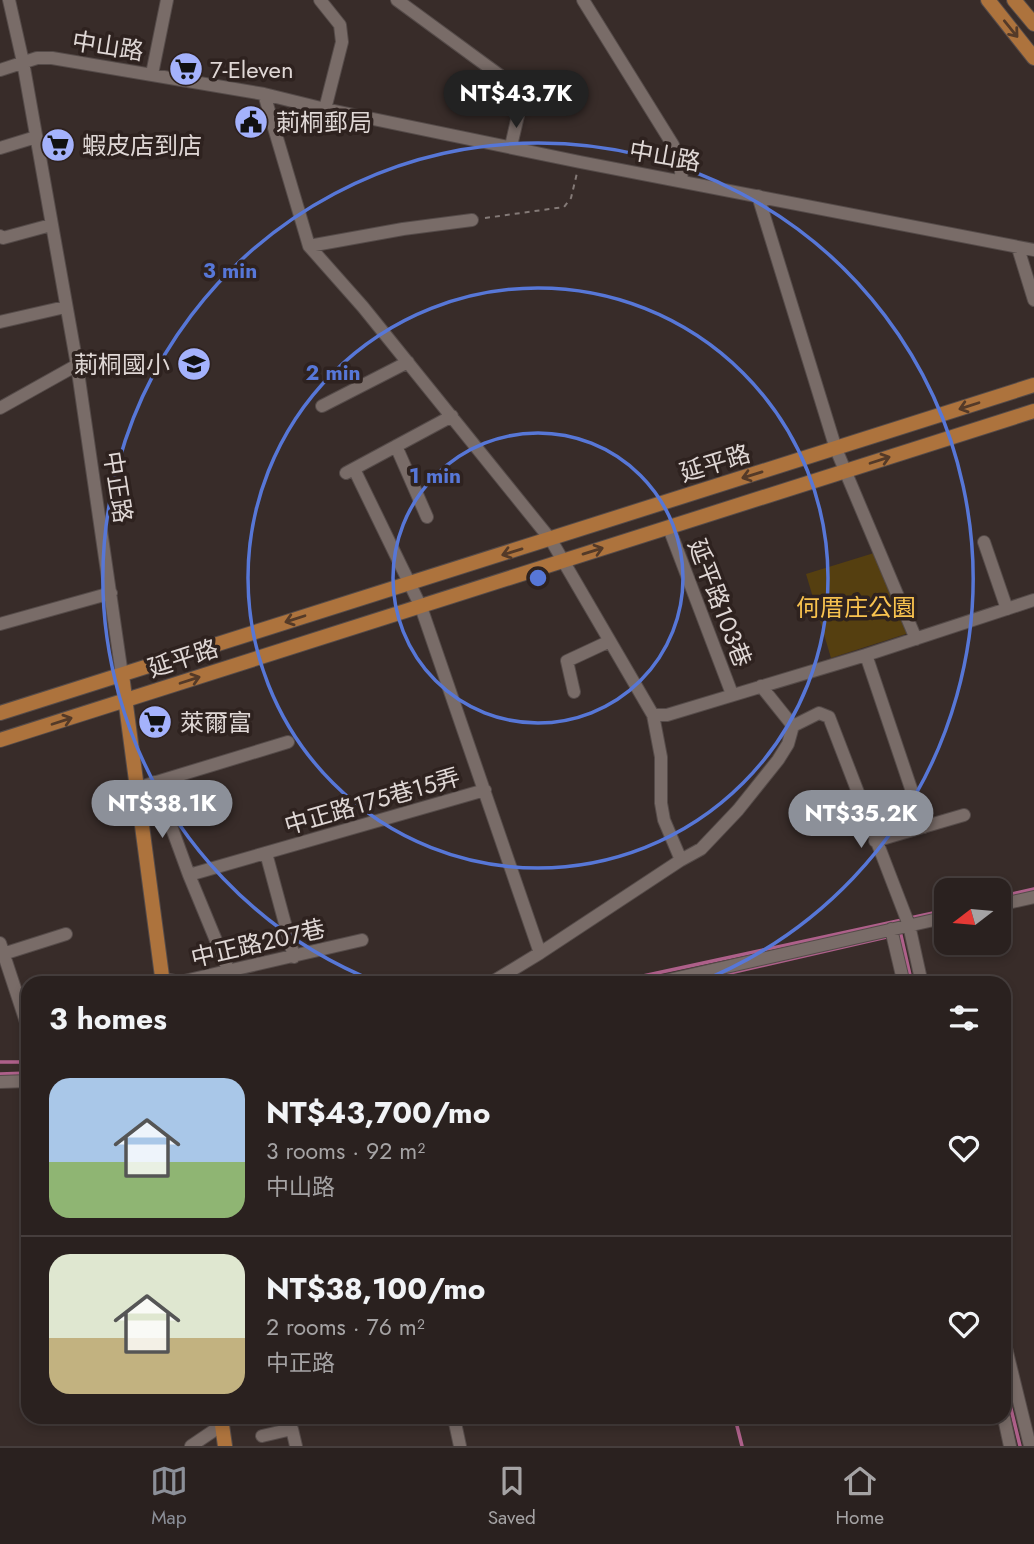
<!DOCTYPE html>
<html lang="en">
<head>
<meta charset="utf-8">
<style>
	:root { --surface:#2a211f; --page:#362e2c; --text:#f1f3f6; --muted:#a5a3a4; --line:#463e3d; --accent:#8c9099 }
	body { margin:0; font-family:Jost,"Noto Sans TC",sans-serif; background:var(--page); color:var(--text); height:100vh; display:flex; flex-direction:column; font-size:26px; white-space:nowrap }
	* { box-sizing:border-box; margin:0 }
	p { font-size:23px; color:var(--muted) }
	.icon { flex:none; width:38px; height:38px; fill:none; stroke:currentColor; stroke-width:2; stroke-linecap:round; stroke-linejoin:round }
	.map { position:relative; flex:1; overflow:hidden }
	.details { position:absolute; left:21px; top:976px; width:990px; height:448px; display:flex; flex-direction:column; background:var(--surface); border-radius:21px; box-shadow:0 4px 10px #0003,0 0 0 2px var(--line) }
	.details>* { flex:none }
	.needle { width:46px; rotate:254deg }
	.fabs { position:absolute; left:934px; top:878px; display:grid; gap:14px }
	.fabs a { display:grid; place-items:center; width:77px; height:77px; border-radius:14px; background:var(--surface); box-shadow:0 4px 10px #0003,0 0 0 2px var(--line); font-size:35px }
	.price { position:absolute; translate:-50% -60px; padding:0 16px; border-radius:24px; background:var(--accent); color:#fff; font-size:23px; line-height:46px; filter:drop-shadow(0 2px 4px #0008) }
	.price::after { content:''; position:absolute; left:50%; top:42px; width:21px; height:16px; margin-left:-10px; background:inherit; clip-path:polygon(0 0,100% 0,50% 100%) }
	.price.current { background:#222; color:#fff }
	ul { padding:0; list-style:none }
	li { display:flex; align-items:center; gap:21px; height:175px; padding:0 28px }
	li+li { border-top:2px solid var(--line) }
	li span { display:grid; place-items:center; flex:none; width:196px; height:140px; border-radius:21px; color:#555 }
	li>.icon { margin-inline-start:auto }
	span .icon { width:84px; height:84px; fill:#fffc; stroke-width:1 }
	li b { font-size:30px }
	h2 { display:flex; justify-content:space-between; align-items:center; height:84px; padding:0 28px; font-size:30px }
	.menu { display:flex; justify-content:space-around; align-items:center; height:98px; border-top:2px solid var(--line); background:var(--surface); font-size:19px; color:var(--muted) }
	.menu a { display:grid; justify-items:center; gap:4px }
	.menu .current { color:var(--accent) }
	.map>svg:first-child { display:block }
</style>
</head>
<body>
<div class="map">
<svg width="1034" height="1446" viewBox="0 0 1034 1446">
	<rect width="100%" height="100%" fill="#382c29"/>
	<path fill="#553f10" d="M874,553L909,633L831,658L806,574Z"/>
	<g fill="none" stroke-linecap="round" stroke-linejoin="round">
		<path stroke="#ae608a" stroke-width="3.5" d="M999,897L1034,889
			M910,918L947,910
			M900,931L912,984
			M606,984L902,920
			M682,984L891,936
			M0,1062H28
			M0,1074L28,1073
			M1004,1380L1020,1446
			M735,1418L742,1446"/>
		<g stroke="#554b49" stroke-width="14">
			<path id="minor" d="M9,0L23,62L77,365L122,675
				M320,0L340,25L342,42L325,109
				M397,0L502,77L520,107L511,146
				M583,0L673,145L680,163L682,180
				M0,70L37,58H52L264,94L325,109L580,162L1034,250
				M152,74L167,0
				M264,94L309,246L363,307L551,540L653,715H667L866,655L1034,600
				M0,148L36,137
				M758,196L836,449L916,639
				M0,236L3,238L51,225
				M309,246L403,229L472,220
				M1018,248L1034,300
				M0,322L65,307
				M322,406L408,362
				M0,408L77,365
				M396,446L427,517
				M354,469L421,607L540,953
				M346,473L452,416
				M669,528L732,694
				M984,542L1007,609
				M0,624L111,593
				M866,655L924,827
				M574,692L567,661L610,641
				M653,715L661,757V803L664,820L681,860L701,849L738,810L778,760L788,744L793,726L761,686
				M793,726L819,713L829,717L909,925L922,984
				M155,782L189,875L234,984
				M137,788L288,742
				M875,841L964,815
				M266,853L294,957
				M189,875L485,790
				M999,905L1034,897
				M891,929L904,984
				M0,943L28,1028
				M3,954L66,934
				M147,984L163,979L180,982L362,940
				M489,984L540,953L681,860
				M651,984L947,917
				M0,1082L28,1081
				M1004,1340L1030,1446
				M454,1418L460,1446
				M1004,1418L1010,1446
				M262,1436L292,1429L296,1446
				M191,1446L222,1425"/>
		</g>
		<g stroke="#554b49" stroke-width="16">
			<path id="major" d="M988,0L1034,58
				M1014,0L1034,24
				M122,675L163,984
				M0,713L1034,385
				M0,740L1034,411
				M221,1418L225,1446"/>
		</g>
		<path stroke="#847a77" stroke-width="2" stroke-dasharray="5 5" stroke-linecap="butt" d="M485,218L564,207L571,198L577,173"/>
		<use href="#minor" stroke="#796c68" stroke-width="12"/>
		<use href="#major" stroke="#ad733d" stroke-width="14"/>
	</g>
	<defs><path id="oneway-shaft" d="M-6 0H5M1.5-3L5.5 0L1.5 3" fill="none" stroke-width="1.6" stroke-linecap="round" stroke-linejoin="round" transform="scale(1.75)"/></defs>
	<g stroke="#543a28">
		<use href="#oneway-shaft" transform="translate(1011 29) rotate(51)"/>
		<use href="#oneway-shaft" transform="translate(969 406) rotate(162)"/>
		<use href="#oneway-shaft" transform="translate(880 460) rotate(-18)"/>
		<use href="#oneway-shaft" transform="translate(752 475) rotate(163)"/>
		<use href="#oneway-shaft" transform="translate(593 551) rotate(-17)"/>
		<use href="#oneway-shaft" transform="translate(512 552) rotate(163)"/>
		<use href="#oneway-shaft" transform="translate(295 619) rotate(162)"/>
		<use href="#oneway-shaft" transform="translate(190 680) rotate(-18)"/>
		<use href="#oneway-shaft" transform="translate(62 721) rotate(-18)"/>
	</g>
	<g fill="none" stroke="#5777d7" stroke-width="3.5">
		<circle cx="538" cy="578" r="145"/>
		<circle cx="538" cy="578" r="290"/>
		<path d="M379 983A435 435 0 1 1 697 983"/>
	</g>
	<defs>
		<g id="supermarket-disc" transform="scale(1.75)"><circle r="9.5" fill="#a4b2fc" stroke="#2e221f"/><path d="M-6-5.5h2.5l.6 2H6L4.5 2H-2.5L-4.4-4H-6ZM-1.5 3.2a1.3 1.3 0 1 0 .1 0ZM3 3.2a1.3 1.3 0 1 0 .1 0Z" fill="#111"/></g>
		<g id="civic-disc" transform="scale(1.75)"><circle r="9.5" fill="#a4b2fc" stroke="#2e221f"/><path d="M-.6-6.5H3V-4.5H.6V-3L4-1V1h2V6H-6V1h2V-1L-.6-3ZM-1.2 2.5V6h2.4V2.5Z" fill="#111"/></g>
		<g id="school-disc" transform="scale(1.75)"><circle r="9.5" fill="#a4b2fc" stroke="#2e221f"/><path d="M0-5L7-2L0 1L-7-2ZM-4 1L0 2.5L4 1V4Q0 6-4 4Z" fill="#111"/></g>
	</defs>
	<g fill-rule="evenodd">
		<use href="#supermarket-disc" x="186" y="69"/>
		<use href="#civic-disc" x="251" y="122"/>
		<use href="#supermarket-disc" x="58" y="145"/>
		<use href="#school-disc" x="194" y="364"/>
		<use href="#supermarket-disc" x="155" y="722"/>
	</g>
	<g text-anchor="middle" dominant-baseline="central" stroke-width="7" stroke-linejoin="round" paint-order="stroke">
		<g font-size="24" fill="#dfd7d5" stroke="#2e221f">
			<text transform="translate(108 46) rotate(9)">中山路</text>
			<text transform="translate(665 156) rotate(10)">中山路</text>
			<text transform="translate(715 463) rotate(-17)">延平路</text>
			<text transform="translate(118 487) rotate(81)">中正路</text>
			<text transform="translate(720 603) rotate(69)">延平路103巷</text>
			<text transform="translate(183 658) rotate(-18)">延平路</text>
			<text transform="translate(372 801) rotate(-16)">中正路175巷15弄</text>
			<text transform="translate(258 943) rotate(-13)">中正路207巷</text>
		</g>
		<g font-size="24" fill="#dfd7d5" stroke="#2e221f" text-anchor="start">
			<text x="210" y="69">7-Eleven</text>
			<text x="276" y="122">莿桐郵局</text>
			<text x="82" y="145">蝦皮店到店</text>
			<text x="170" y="364" text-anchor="end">莿桐國小</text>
			<text x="180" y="722">萊爾富</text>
		</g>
		<g font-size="24" fill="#f9c34f" stroke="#2e221f">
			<text x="856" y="607">何厝庄公園</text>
		</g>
	</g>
	<circle cx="538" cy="578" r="10" fill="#5777d7" stroke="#2e221f" stroke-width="3.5"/>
	<g font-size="21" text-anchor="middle" font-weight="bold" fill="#5777d7" stroke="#2e221f" stroke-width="7" stroke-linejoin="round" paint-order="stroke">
		<text x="230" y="278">3 min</text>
		<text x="333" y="380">2 min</text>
		<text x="435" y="483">1 min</text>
	</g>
</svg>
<div class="fabs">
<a><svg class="needle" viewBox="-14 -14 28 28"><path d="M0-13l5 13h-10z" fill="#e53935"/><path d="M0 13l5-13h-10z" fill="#a5a3a4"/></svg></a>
</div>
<b class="price current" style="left:516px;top:130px">NT$43.7K</b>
<b class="price" style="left:162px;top:840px">NT$38.1K</b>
<b class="price" style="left:861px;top:850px">NT$35.2K</b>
<section class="details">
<h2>3 homes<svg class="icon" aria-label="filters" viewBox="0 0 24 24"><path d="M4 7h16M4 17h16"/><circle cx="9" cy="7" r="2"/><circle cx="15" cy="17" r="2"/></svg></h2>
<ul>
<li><span style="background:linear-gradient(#a9c7e8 60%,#8fb573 0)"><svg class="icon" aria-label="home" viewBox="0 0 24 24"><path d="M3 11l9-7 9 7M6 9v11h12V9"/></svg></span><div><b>NT$43,700/mo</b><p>3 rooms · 92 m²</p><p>中山路</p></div><svg class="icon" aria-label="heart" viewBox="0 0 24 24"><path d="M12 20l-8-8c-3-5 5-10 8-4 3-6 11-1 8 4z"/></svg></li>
<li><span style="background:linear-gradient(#dfe7d0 60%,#c2b280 0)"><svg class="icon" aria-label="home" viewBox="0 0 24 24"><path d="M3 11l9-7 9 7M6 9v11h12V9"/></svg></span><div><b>NT$38,100/mo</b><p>2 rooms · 76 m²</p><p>中正路</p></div><svg class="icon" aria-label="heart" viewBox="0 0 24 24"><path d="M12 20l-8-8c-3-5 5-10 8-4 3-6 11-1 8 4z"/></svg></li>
</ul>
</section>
</div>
<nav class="menu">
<a class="current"><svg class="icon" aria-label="map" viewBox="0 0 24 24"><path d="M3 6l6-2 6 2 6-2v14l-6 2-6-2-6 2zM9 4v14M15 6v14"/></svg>Map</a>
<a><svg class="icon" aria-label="saved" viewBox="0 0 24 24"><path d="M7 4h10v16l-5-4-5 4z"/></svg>Saved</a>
<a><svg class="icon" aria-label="home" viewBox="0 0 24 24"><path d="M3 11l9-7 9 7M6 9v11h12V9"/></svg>Home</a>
</nav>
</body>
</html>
